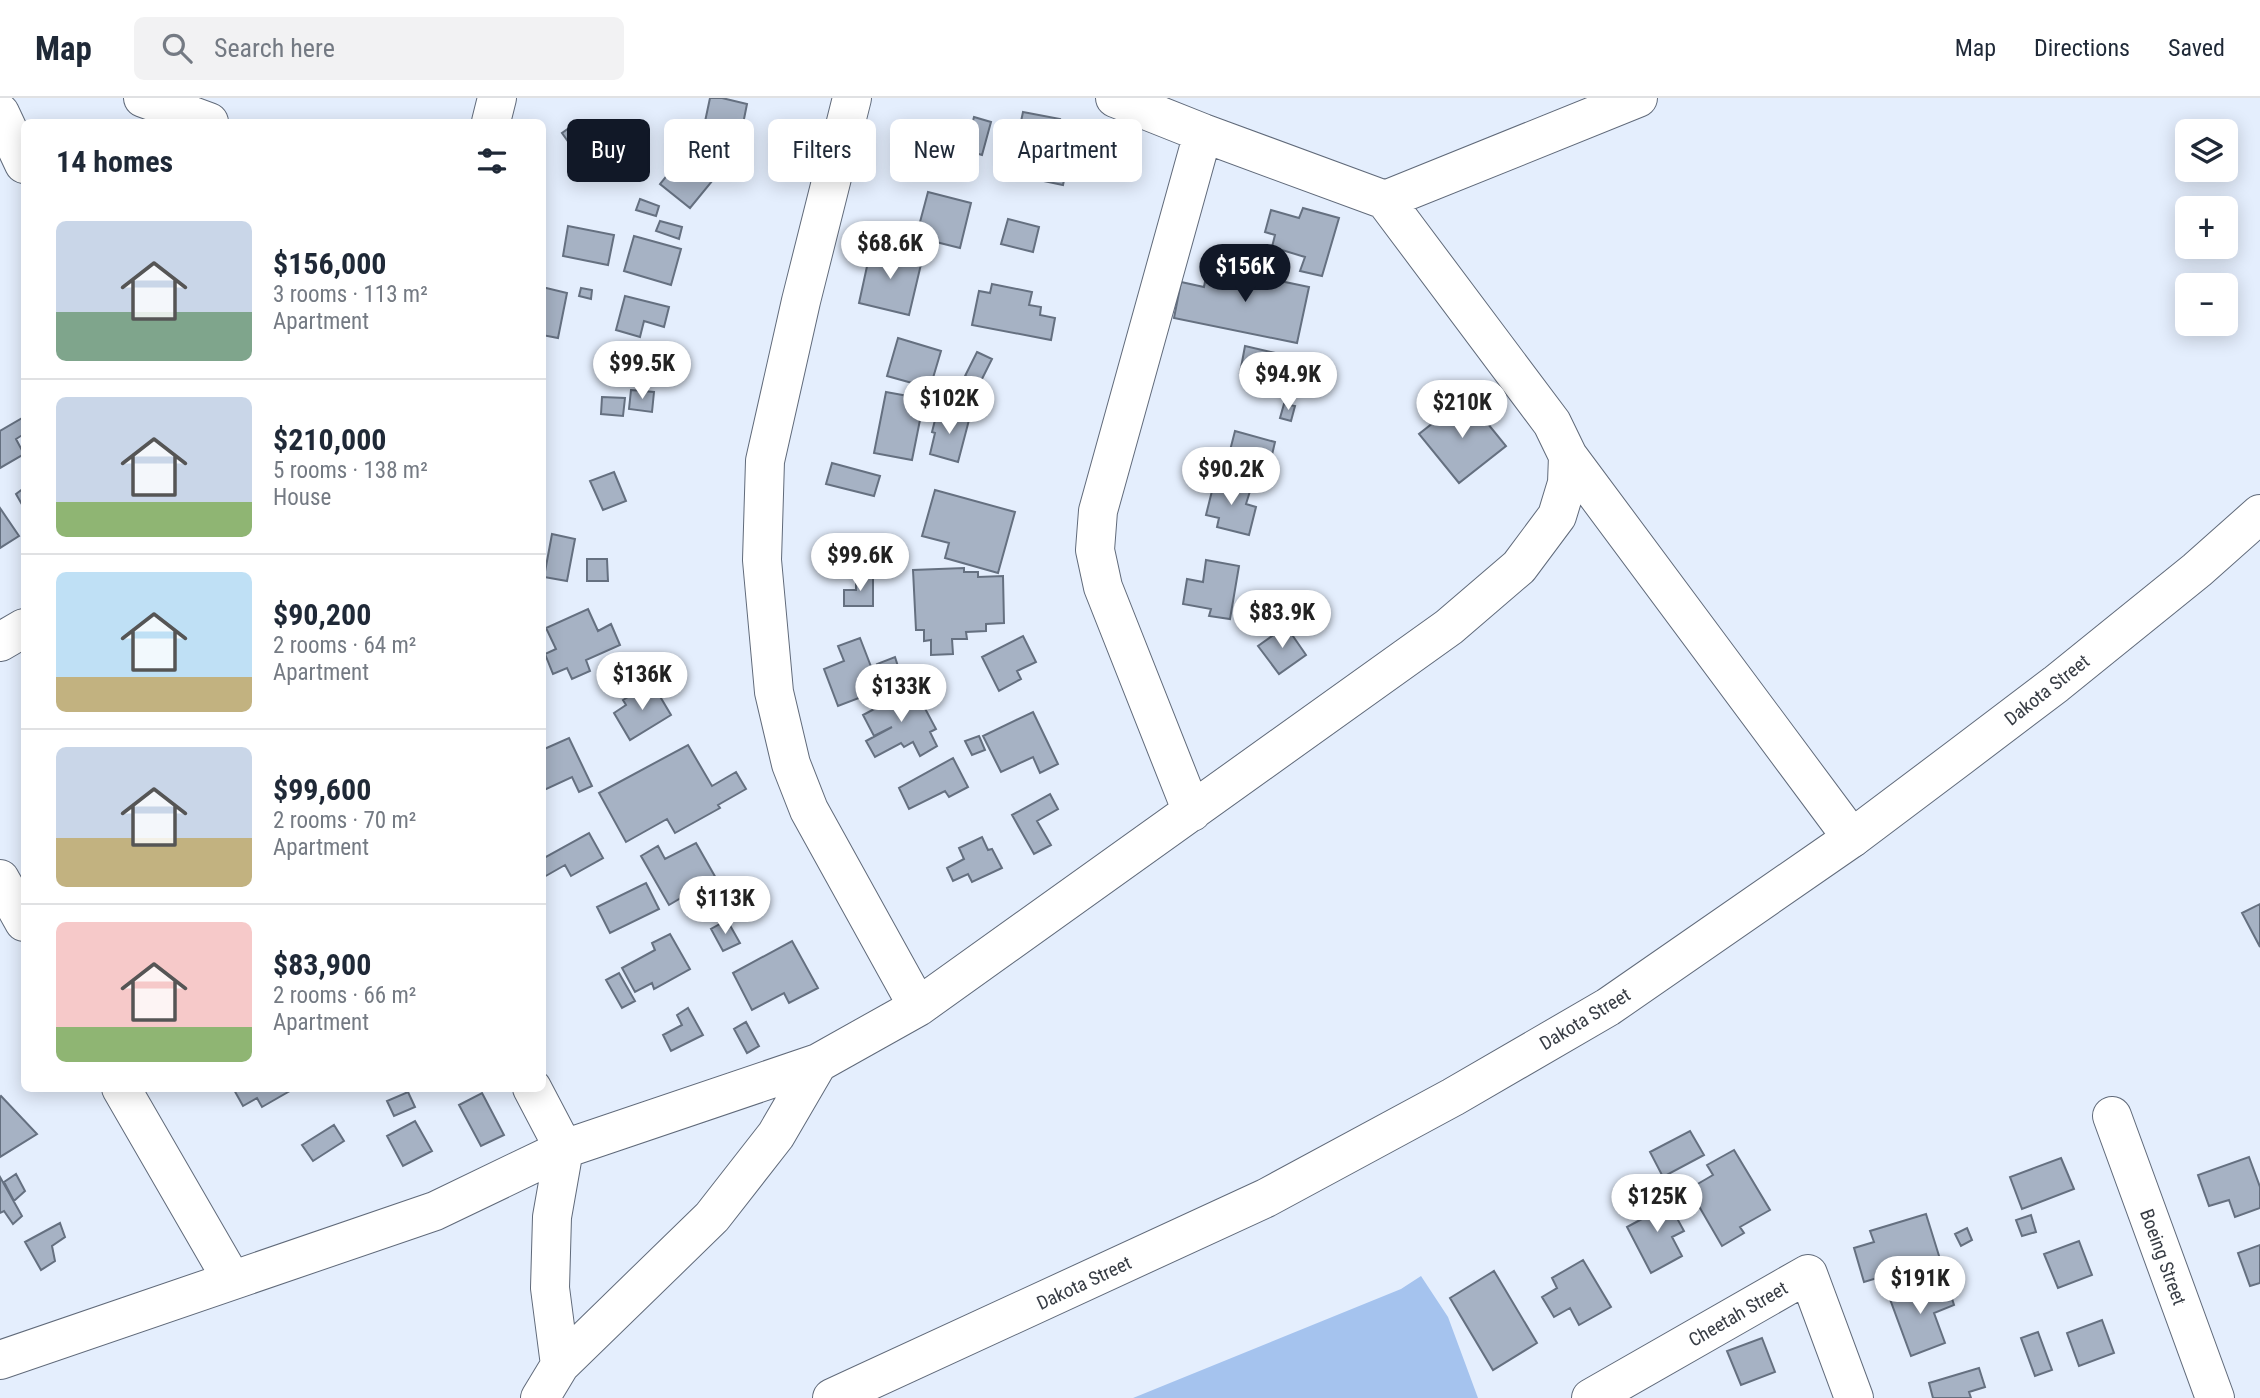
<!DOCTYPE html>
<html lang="en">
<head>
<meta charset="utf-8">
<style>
	:root { --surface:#fff; --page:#f2f2f3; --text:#1f2937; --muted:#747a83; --line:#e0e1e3; --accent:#111827 }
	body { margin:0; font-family:"Roboto Condensed",sans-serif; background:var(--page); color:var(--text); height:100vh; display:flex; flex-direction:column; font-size:26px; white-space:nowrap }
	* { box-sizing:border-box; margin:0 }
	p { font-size:23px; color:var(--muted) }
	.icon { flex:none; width:38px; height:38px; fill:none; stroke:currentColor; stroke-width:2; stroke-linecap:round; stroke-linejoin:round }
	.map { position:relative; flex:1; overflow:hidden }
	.sheet { position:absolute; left:21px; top:21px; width:525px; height:973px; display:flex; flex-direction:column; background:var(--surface); border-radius:10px; box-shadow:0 4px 18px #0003 }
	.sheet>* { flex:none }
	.guide { position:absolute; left:567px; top:21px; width:665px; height:63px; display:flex; gap:14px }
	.buttons { position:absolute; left:2175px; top:21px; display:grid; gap:14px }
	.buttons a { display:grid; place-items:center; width:63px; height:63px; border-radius:10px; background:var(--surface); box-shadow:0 4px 18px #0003; font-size:35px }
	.price { position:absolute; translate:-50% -60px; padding:0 16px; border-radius:24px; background:#fff; color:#222; font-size:23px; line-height:46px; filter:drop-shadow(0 2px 4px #0008) }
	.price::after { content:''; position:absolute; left:50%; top:42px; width:21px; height:16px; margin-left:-10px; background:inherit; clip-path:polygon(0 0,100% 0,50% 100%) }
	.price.selected { background:var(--accent); color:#fff }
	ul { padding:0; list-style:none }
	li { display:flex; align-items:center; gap:21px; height:175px; padding:0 35px }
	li+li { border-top:2px solid var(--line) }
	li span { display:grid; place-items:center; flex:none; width:196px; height:140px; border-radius:10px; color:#555 }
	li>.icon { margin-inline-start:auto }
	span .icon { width:84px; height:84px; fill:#fffc; stroke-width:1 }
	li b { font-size:30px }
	h2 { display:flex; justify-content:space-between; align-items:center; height:84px; padding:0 35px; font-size:30px }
	.pill { padding:0 24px; border-radius:10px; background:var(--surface); box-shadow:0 4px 18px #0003; font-size:24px; line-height:63px }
	.pill.selected { background:var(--accent); color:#fff }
	header { display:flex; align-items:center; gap:42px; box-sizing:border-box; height:98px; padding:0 35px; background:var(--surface); border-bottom:2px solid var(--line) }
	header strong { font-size:33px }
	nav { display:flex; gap:38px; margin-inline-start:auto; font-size:24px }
	.search { width:490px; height:63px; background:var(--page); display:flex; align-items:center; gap:18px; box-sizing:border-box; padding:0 24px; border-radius:10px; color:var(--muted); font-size:26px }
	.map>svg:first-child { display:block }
</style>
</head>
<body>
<header>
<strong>Map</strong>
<div class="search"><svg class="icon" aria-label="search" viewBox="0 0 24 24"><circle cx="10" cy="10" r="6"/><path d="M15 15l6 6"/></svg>Search here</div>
<nav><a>Map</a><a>Directions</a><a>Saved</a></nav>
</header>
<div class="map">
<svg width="2260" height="1300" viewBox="0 0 2260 1300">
	<rect width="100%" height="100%" fill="#e4eefd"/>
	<path fill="#a5c3ee" d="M1421,1178L1448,1219L1478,1300H1133L1401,1191Z"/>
	<path fill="#a6b2c4" stroke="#657080" stroke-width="2" d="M710,0H722L747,6L740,41L703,33Z
		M1023,14L1060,21L1053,51L1070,54L1063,87L1010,76Z
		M974,19L991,24L982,57L965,52Z
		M579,23L601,54L584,66L562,35Z
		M689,50L703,60L696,69L713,82L690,110L660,86Z
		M928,94L971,105L960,150L916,139Z
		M640,101L659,108L656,118L636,112Z
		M1303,110L1339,120L1322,178L1300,173L1305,159L1272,149L1275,137L1265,134L1271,112L1299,120Z
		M1008,121L1039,129L1033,154L1001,146Z
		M660,123L682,129L679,141L656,133Z
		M568,128L614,137L608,167L563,158Z
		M634,138L681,151L671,187L624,173Z
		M871,150L922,162L909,217L859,205Z
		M1208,168L1309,189L1297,245L1174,220L1181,184L1204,189Z
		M992,186L1032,194L1029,207L1041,209L1040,217L1055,220L1051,242L972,227L979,193L990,195Z
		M542,189L567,195L558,240L542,237Z
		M581,190L592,192L591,201L579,198Z
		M625,198L669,209L664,229L644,223L640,239L616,232Z
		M898,240L941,253L930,290L887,278Z
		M1245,248L1302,261L1294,296L1272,292L1275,283L1240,275Z
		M977,254L992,261L980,285L965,278Z
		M631,292L654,294L652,314L629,311Z
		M886,294L936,303L934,319L921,317L912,362L874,355Z
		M602,299L625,300L623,318L601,316Z
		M1466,299L1506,348L1459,385L1419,336Z
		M1284,306L1295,308L1291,323L1280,320Z
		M937,314L969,322L958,364L930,356L935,335L932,334Z
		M24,319V336L16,341L24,356L0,370V333Z
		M1235,333L1275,344L1266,383L1225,372Z
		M832,365L880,378L874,398L826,386Z
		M614,374L626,403L603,412L590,383Z
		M1215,381L1251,390L1246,406L1256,409L1249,437L1217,429L1219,420L1206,417Z
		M24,390V410L16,396Z
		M935,392L1015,414L998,475L945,460L949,445L922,438Z
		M0,410L19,438L0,450Z
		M552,436L575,441L567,483L544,479Z
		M861,457L877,459L875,476L859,474Z
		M587,461H607L608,483H587Z
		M1206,462L1239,468L1230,521L1209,518L1211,511L1183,506L1187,481L1203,484Z
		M964,470V474H978V479L1003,478L1004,525L986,526V533L966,534L967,541H952L953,556L931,557V542L924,543V532H916L913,472Z
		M856,479H873V508H844V492H856Z
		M588,511L598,533L611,526L620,547L586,562L590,573L572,581L567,570L553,576L545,556L556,551L546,530Z
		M1286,528L1306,557L1279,576L1258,548Z
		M1023,538L1036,564L1017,573L1021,581L999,593L982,559Z
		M860,540L880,592L838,608L824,571L844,563L838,548Z
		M895,559L901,578L883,585L877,566Z
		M652,585L671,617L630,642L614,615L626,607L623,602Z
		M913,588L936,631L930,634L937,648L920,658L913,644L904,649L901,645L875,659L866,643L892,629L874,638L863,617L880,608L879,606Z
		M1033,614L1058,666L1040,675L1033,659L1001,674L983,638Z
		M979,638L985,652L972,657L965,643Z
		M569,640L592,688L579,694L572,679L542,693V652Z
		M688,647L712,688L736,674L746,691L718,707L720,710L675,735L667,721L626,744L599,695Z
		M953,660L968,689L949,699L945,693L909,711L899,690Z
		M1050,696L1058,711L1037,723L1051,747L1034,756L1012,717Z
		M589,735L603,760L571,778L565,767L544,779L542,761Z
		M982,739L988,752L992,751L1002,770L972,784L968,776L953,783L947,770L964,761L959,750Z
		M696,745L717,782L682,802L681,800L669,807L641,758L658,748L665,761Z
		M646,785L659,811L610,835L597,809Z
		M2260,806V849L2242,815Z
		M727,822L740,845L723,853L711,831Z
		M670,836L690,871L654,891L652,885L635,894L622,870L655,852L652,845Z
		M792,843L818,890L789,905L784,895L752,912L733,875Z
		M619,875L635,903L622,910L606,882Z
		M688,910L703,937L671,953L663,937L682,927L677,917Z
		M746,924L759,948L747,955L734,931Z
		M233,990H295L262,1009L257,1000L243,1008Z
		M408,994L415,1009L394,1018L387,1003Z
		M482,995L504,1037L481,1048L459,1007Z
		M1,998L37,1036L0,1059V999Z
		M415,1023L432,1053L403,1068L387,1038Z
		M334,1027L344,1043L313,1063L302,1047Z
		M1690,1033L1704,1057L1663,1079L1650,1054Z
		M1734,1052L1770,1112L1740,1129L1744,1135L1722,1148L1689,1091L1713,1077L1707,1067Z
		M2249,1059L2260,1089V1110L2235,1119L2229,1102L2209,1108L2198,1077Z
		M2061,1060L2074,1091L2022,1111L2010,1079Z
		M16,1076L25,1093L14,1103L4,1084Z
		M0,1079L22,1118L13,1126L4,1113L0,1115Z
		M1661,1091L1684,1133L1672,1139L1682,1158L1651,1175L1627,1129L1655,1114L1646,1099Z
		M1926,1116L1940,1161L1864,1184L1854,1150L1874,1144L1870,1133Z
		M2031,1117L2036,1134L2022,1138L2016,1122Z
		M60,1125L65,1139L52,1148L55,1163L41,1172L25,1144Z
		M1967,1130L1972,1142L1961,1148L1955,1136Z
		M2079,1143L2092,1177L2058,1190L2044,1156Z
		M2260,1147V1185L2250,1188L2238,1155Z
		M1583,1162L1611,1209L1579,1227L1570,1210L1554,1219L1542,1199L1557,1190L1552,1180Z
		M1494,1173L1537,1245L1493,1272L1450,1200Z
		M1911,1184L1916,1199L1948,1188L1954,1207L1934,1215L1945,1245L1911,1258L1887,1193Z
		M2102,1222L2114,1255L2079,1268L2067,1235Z
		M2038,1234L2052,1272L2035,1278L2021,1240Z
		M1762,1240L1775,1274L1741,1287L1727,1253Z
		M1979,1270L1985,1289L1969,1294L1971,1300H1933L1929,1285Z"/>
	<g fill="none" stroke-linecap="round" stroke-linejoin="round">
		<g stroke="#606a7a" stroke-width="40">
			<path id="minor" d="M143,0L209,24
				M852,0L801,203L765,363L762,462L774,594L791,666L809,712L918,909
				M0,15L24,66
				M491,24L497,0
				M1385,102L1638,0
				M1568,358L1852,740
				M0,544L24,530
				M1192,714L1103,489L1095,452L1098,413L1203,35
				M0,781L24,824
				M121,990L232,1182
				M532,990L564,1051L552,1119L550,1190L560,1267
				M2112,1018L2215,1300
				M0,1262L435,1113L564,1051L818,965L918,909L1449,529L1519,469L1557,418L1567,385L1568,358L1552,325L1385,102L1203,35L1115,0
				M540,1300L560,1267L712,1119L776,1037L818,965
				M1591,1300L1808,1176L1854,1300"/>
		</g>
		<g stroke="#606a7a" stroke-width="40">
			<path id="tertiary" d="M832,1300L1266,1100L1453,999L1608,909L1852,740L1961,658L2056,586L2197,472L2260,416"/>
		</g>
		<use href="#minor" stroke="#fff" stroke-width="38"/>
		<use href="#tertiary" stroke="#fff" stroke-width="38"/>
	</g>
	<g text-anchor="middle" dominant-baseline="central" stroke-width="7" stroke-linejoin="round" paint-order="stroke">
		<g font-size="19" fill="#383d45" stroke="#fff">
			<text transform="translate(2047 592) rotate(-38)">Dakota Street</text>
			<text transform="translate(1585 921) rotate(-31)">Dakota Street</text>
			<text transform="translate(2163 1159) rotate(70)">Boeing Street</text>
			<text transform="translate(1084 1185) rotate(-25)">Dakota Street</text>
			<text transform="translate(1738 1216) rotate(-30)">Cheetah Street</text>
		</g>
	</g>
</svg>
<div class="buttons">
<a><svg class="icon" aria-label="layers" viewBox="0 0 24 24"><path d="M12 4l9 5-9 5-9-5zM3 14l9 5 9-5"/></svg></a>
<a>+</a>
<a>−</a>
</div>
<b class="price" style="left:890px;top:183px">$68.6K</b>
<b class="price selected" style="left:1245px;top:206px">$156K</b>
<b class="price" style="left:642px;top:303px">$99.5K</b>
<b class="price" style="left:1288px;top:314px">$94.9K</b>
<b class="price" style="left:949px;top:338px">$102K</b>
<b class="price" style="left:1462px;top:342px">$210K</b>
<b class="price" style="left:1231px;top:409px">$90.2K</b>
<b class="price" style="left:860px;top:495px">$99.6K</b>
<b class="price" style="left:1282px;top:552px">$83.9K</b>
<b class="price" style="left:642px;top:614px">$136K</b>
<b class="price" style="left:901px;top:626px">$133K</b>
<b class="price" style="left:725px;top:838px">$113K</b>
<b class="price" style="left:1657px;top:1136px">$125K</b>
<b class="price" style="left:1920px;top:1218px">$191K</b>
<div class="guide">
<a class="pill selected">Buy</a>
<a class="pill">Rent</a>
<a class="pill">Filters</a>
<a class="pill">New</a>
<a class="pill">Apartment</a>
</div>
<section class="sheet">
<h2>14 homes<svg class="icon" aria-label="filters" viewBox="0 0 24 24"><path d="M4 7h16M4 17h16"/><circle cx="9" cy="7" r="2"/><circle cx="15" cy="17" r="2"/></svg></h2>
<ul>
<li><span style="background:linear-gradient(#c9d6e8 65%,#7fa58c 0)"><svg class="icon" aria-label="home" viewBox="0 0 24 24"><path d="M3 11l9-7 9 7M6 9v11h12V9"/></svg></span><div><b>$156,000</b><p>3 rooms · 113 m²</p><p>Apartment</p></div></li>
<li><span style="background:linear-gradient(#c9d6e8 75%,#8fb573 0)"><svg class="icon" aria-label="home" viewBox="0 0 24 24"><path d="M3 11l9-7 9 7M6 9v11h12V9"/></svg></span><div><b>$210,000</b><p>5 rooms · 138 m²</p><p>House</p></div></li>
<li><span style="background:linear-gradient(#bfe0f5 75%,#c2b280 0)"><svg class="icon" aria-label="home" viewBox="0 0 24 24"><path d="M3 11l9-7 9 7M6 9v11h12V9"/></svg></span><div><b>$90,200</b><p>2 rooms · 64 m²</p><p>Apartment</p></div></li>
<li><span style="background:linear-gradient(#c9d6e8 65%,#c2b280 0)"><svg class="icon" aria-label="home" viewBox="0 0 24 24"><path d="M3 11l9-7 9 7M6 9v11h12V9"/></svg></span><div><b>$99,600</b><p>2 rooms · 70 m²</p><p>Apartment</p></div></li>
<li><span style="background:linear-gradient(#f6c9c9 75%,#8fb573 0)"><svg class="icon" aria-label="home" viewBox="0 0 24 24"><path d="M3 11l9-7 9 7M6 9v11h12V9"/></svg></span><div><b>$83,900</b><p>2 rooms · 66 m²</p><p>Apartment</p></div></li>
</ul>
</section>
</div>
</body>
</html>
